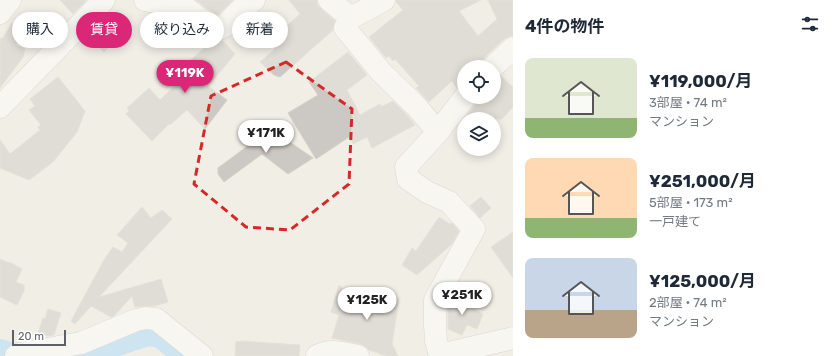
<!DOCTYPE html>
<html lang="ja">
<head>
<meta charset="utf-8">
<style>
	:root { --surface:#fff; --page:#f6f6f7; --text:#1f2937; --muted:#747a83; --accent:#db2777 }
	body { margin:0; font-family:Rubik,"Noto Sans JP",sans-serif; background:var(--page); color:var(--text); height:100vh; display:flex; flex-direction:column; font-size:15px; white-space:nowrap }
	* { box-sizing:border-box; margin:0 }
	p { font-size:13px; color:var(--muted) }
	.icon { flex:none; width:22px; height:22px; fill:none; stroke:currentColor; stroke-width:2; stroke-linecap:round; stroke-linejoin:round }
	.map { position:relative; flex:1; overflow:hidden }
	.drawer { display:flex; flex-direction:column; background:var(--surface); width:320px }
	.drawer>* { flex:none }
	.banner { position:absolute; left:12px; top:12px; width:380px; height:36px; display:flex; gap:8px }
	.tools { position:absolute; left:457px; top:60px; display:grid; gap:8px }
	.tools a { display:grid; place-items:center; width:44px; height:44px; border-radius:50%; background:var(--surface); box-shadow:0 2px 10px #0003; font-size:20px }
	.scale { position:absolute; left:12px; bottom:10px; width:54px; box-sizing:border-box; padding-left:4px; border:2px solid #5d6167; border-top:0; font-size:11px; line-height:14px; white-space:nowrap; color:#5d6167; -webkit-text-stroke:3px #fff; paint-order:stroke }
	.price { position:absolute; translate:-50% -34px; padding:0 9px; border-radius:14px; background:#fff; color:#222; font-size:13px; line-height:26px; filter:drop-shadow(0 1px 2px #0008) }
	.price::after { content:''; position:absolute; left:50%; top:24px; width:12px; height:9px; margin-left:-6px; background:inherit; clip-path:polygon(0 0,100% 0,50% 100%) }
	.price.active { background:var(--accent); color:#fff }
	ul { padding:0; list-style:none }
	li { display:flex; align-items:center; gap:12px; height:100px; padding:0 12px }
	li span { display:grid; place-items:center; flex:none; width:112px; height:80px; border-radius:8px; color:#555 }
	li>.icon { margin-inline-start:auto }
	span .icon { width:48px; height:48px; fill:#fffc; stroke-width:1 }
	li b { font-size:17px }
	h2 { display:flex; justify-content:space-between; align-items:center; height:48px; padding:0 12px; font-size:17px }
	.chip { padding:0 14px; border-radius:18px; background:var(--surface); box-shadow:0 2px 10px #0003; font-size:14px; line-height:36px }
	.chip.active { background:var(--accent); color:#fff }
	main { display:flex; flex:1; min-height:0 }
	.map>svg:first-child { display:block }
</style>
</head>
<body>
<main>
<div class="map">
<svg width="513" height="356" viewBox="0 0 513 356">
	<rect width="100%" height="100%" fill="#f1eee6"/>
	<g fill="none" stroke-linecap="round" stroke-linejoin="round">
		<path stroke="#a7d7ff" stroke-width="32" d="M75,354L147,330L156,331L163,333L189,354
			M0,355L3,356"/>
	</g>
	<path fill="#ccc8c3" stroke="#d6d1c4" d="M60,0H85L86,1L73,14Z
		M196,0H233L217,16Z
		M289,0H317V5L321,9L335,21L333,28V30L280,77L274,75L260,62L275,49L268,42L300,14Z
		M396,0H481L459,11L478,36L497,19L488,0H513V36H510L504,39L484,58L481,63V67H464V85H461L457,88L452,81L429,102L416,88L419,86L395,59L393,61L389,56L386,58L369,37L403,10L396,2Z
		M102,20L119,36L104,52L86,36Z
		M12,23L23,32L16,45L25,49L23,57L0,88V38L2,39Z
		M212,41L217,42L223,41L235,54L208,86L227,100L205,129L187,110L170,125L169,124L152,141L126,114L129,111L127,108L149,88L160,100L181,80L179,78L189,68L185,65Z
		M348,52L367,75L347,90L360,115L380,104L381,107L393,101L407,115L415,125L372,148L367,137L353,144L349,137L316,159L288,113L318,95L309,82Z
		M501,76L513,87V107L502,119H464L475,105L477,97H494V79H496Z
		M58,77L85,111L77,132L53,162L29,180L0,168V140L10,154L40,130L38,127L41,125L29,110L35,106L30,99Z
		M265,125L313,158L288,174L262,154L224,182L218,174V168L249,145L247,143L258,129L261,131Z
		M481,197L491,208L480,218L470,206Z
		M142,207L151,218L162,210L172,219L99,297L161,279L168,302L154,306H144L135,307L132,296L114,316L111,317L91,306L75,324L71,321L104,260L113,247L122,252L128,243L117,235Z
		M439,217L450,224L452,223L459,231L452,244L417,275L402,265L412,248L416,251Z
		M513,232V278L491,247Z
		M0,259L9,263V262L22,269L16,282L24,285V291L17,305L0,297Z
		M339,285L362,310L369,289L399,299L392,344L398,356H386L369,350L366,347L361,344L332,338L339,315L331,312Z
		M452,296L462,299L477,311L483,314L477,329L467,325L462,335L448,329V303Z
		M48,309L61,313L54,335L48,336L38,333L43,318L45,319Z
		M236,341L241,342V341L300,345L299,356H235Z"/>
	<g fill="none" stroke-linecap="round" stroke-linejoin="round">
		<g stroke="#b8bbc0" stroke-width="23">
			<path id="minor" d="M145,0L186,8L209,26L217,30L225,26L240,10L254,0
				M329,0L351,18
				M384,0L351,18L345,28L381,72L416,106L438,132L406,167L408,179L427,192L449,202L474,229L435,300V324L436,341L440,355L513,338
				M0,13L10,0
				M493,67L513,48
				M0,107L104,0
				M438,132L465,97
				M16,356L19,354L81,343L136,320L146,318L156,319L202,356
				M317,356C330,349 344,353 358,356"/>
		</g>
		<use href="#minor" stroke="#fff" stroke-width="22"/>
	</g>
	<path d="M0 0H513V356H0ZM286,62L352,109L349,184L290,230L246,227L194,184L211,96Z" fill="#f1eee6" fill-opacity=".55" fill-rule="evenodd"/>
	<path fill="none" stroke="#d62828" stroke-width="3" stroke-dasharray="8 5" stroke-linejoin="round" d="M286,62L352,109L349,184L290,230L246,227L194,184L211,96Z"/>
</svg>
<div class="tools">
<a><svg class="icon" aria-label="locate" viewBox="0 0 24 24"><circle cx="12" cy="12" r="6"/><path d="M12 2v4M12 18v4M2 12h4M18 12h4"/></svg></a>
<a><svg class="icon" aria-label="layers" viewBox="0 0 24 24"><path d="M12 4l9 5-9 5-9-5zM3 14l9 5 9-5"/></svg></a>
</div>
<div class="scale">20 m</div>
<b class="price active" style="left:185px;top:94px">¥119K</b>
<b class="price" style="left:266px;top:154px">¥171K</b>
<b class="price" style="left:462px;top:316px">¥251K</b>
<b class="price" style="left:367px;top:321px">¥125K</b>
<div class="banner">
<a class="chip">購入</a>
<a class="chip active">賃貸</a>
<a class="chip">絞り込み</a>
<a class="chip">新着</a>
</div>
</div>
<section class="drawer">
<h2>4件の物件<svg class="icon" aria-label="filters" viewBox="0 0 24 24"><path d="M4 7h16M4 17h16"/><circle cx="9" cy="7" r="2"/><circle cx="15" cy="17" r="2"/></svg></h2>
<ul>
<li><span style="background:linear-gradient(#dfe7d0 75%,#8fb573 0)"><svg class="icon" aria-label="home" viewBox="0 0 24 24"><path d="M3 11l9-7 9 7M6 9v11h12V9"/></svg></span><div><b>¥119,000/月</b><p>3部屋 · 74 m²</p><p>マンション</p></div></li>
<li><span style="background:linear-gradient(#ffd9b3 75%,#8fb573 0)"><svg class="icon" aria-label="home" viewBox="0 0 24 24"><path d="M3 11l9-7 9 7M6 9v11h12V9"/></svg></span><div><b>¥251,000/月</b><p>5部屋 · 173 m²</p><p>一戸建て</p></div></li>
<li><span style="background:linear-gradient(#c9d6e8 65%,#b9a48a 0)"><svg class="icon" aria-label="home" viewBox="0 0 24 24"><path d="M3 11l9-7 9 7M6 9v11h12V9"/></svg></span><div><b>¥125,000/月</b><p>2部屋 · 74 m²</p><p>マンション</p></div></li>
</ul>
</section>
</main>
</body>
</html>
